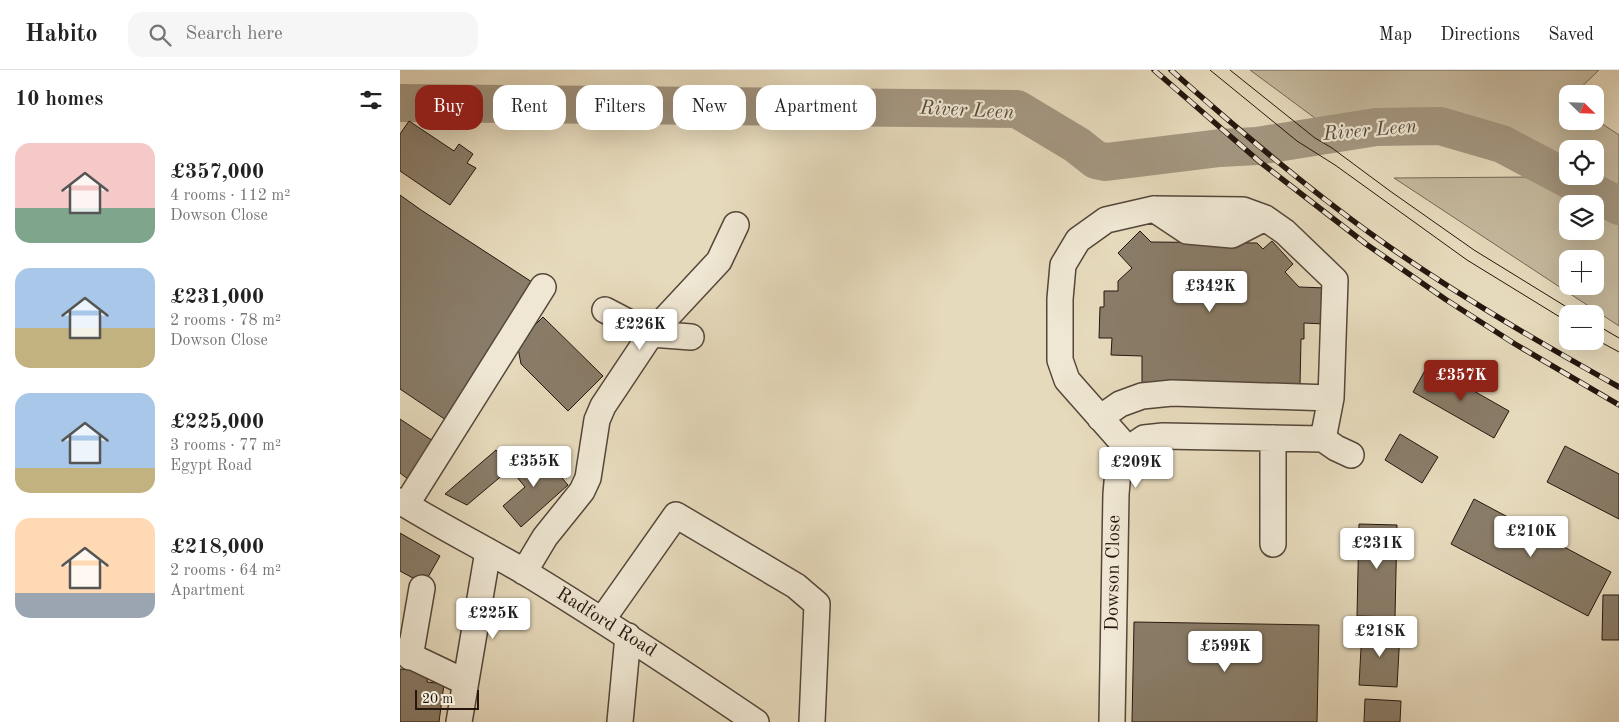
<!DOCTYPE html>
<html lang="en">
<head>
<meta charset="utf-8">
<style>
	:root { --surface:#fff; --page:#f6f6f6; --text:#222; --muted:#767676; --line:#e0e0e0; --accent:#8f2418 }
	body { margin:0; font-family:"Old Standard TT",serif; background:var(--page); color:var(--text); height:100vh; display:flex; flex-direction:column; font-size:19px; white-space:nowrap }
	* { box-sizing:border-box; margin:0 }
	p { font-size:16px; color:var(--muted) }
	.icon { flex:none; width:28px; height:28px; fill:none; stroke:currentColor; stroke-width:2; stroke-linecap:round; stroke-linejoin:round }
	.map { position:relative; flex:1; overflow:hidden }
	.details { display:flex; flex-direction:column; background:var(--surface); width:400px }
	.details>* { flex:none }
	.banner { position:absolute; left:15px; top:15px; width:475px; height:45px; display:flex; gap:10px }
	.needle { width:32px; rotate:113deg }
	.tools { position:absolute; left:1159px; top:15px; display:grid; gap:10px }
	.tools a { display:grid; place-items:center; width:45px; height:45px; border-radius:10px; background:var(--surface); box-shadow:0 5px 20px #0002; font-size:25px }
	.scale { position:absolute; left:15px; bottom:12px; width:64px; box-sizing:border-box; padding-left:5px; border:2px solid #24160e; border-top:0; font-size:14px; line-height:18px; white-space:nowrap; color:#24160e; -webkit-text-stroke:4px #efe7d3; paint-order:stroke }
	.price { position:absolute; translate:-50% -42px; padding:0 11px; border-radius:5px; background:#fff; color:#222; font-size:16px; line-height:32px; filter:drop-shadow(0 1px 2px #0008) }
	.price::after { content:''; position:absolute; left:50%; top:30px; width:15px; height:11px; margin-left:-8px; background:inherit; clip-path:polygon(0 0,100% 0,50% 100%) }
	.price.on { background:var(--accent); color:#fff }
	ul { padding:0; list-style:none }
	li { display:flex; align-items:center; gap:15px; height:125px; padding:0 15px }
	li span { display:grid; place-items:center; flex:none; width:140px; height:100px; border-radius:15px; color:#555 }
	li>.icon { margin-inline-start:auto }
	span .icon { width:60px; height:60px; fill:#fffc; stroke-width:1 }
	li b { font-size:21px }
	h2 { display:flex; justify-content:space-between; align-items:center; height:60px; padding:0 15px; font-size:21px }
	.chip { padding:0 18px; border-radius:15px; background:var(--surface); box-shadow:0 5px 20px #0002; font-size:18px; line-height:45px }
	.chip.on { background:var(--accent); color:#fff }
	header { display:flex; align-items:center; gap:30px; box-sizing:border-box; height:70px; padding:0 25px; background:var(--surface); border-bottom:1px solid var(--line) }
	header strong { font-size:24px }
	nav { display:flex; gap:28px; margin-inline-start:auto; font-size:18px }
	.search { width:350px; height:45px; background:var(--page); display:flex; align-items:center; gap:12px; box-sizing:border-box; padding:0 18px; border-radius:15px; color:var(--muted); font-size:19px }
	main { display:flex; flex:1; min-height:0 }
	.map>svg:first-child { display:block }
</style>
</head>
<body>
<header>
<strong>Habito</strong>
<div class="search"><svg class="icon" aria-label="search" viewBox="0 0 24 24"><circle cx="10" cy="10" r="6"/><path d="M15 15l6 6"/></svg>Search here</div>
<nav><a>Map</a><a>Directions</a><a>Saved</a></nav>
</header>
<main>
<section class="details">
<h2>10 homes<svg class="icon" aria-label="filters" viewBox="0 0 24 24"><path d="M4 7h16M4 17h16"/><circle cx="9" cy="7" r="2"/><circle cx="15" cy="17" r="2"/></svg></h2>
<ul>
<li><span style="background:linear-gradient(#f6c9c9 65%,#7fa58c 0)"><svg class="icon" aria-label="home" viewBox="0 0 24 24"><path d="M3 11l9-7 9 7M6 9v11h12V9"/></svg></span><div><b>£357,000</b><p>4 rooms · 112 m²</p><p>Dowson Close</p></div></li>
<li><span style="background:linear-gradient(#a9c7e8 60%,#c2b280 0)"><svg class="icon" aria-label="home" viewBox="0 0 24 24"><path d="M3 11l9-7 9 7M6 9v11h12V9"/></svg></span><div><b>£231,000</b><p>2 rooms · 78 m²</p><p>Dowson Close</p></div></li>
<li><span style="background:linear-gradient(#a9c7e8 75%,#c2b280 0)"><svg class="icon" aria-label="home" viewBox="0 0 24 24"><path d="M3 11l9-7 9 7M6 9v11h12V9"/></svg></span><div><b>£225,000</b><p>3 rooms · 77 m²</p><p>Egypt Road</p></div></li>
<li><span style="background:linear-gradient(#ffd9b3 75%,#9aa5b1 0)"><svg class="icon" aria-label="home" viewBox="0 0 24 24"><path d="M3 11l9-7 9 7M6 9v11h12V9"/></svg></span><div><b>£218,000</b><p>2 rooms · 64 m²</p><p>Apartment</p></div></li>
</ul>
</section>
<div class="map">
<svg width="1219" height="652" viewBox="0 0 1219 652">
	<rect width="100%" height="100%" fill="#e6dabc"/>
	<filter id="stains"><feTurbulence type="fractalNoise" baseFrequency=".004" numOctaves="4"/><feColorMatrix values="0 0 0 0 .2 0 0 0 0 .09 0 0 0 0 .02 0 0 0 .5 -.17"/></filter>
	<radialGradient id="worn" r=".72"><stop offset=".6" stop-color="#630" stop-opacity="0"/><stop offset="1" stop-color="#630" stop-opacity=".3"/></radialGradient>
	<path fill="#c5b99e" stroke="#746856" fill-rule="evenodd" d="M850,0H1199L1174,24H1168V51H1195V49L1219,65V121L1191,106H1195V79H1168L1167,94L1107,62L1076,51L1054,47L1023,43L934,56L923,54Z
		M1135,107L1183,134H1168V161H1195V140L1219,154V256L994,108ZM1168,189H1195V216H1168Z"/>
	<g fill="none" stroke-linecap="round" stroke-linejoin="round">
		<path stroke="#a49781" stroke-width="38" d="M0,33L617,39L677,75L696,90L706,92L820,78L857,76L976,57L1040,56L1102,74L1219,136"/>
	</g>
	<path fill="#897c68" stroke="#24160e" d="M9,51L54,81L59,74L73,84L67,93L76,98L50,135L0,101V64Z
		M0,125L21,140L132,212L46,350L0,319Z
		M740,161L751,172L857,173L863,179L872,171L893,194L885,202L899,217L926,218L925,254L904,253V269H901L900,315L742,313V286L711,285L712,268H699L700,237H704V221H718V211L732,198L718,183Z
		M143,247L203,306L168,341L121,294L117,273Z
		M1028,295L1109,341L1094,368L1013,322Z
		M0,349L33,371L8,409L0,403Z
		M1000,364L1038,387L1022,413L985,390Z
		M1165,376L1219,404V449L1147,412Z
		M137,379L168,415L121,457L103,436L125,417L112,401Z
		M96,380L111,398L67,435L45,424Z
		M1074,429L1211,502L1188,546L1051,474Z
		M959,454L997,455L995,547L957,546Z
		M0,463L40,486L24,514L0,501Z
		M1203,525H1219V570H1202Z
		M734,552L919,555L917,652H732Z
		M962,560L1000,562L997,617L959,615Z
		M0,599L28,602L27,612L44,614L39,652H0Z
		M965,629L1001,631L1000,652H964Z"/>
	<g fill="none" stroke-linecap="round" stroke-linejoin="round">
		<g stroke="#54473a" stroke-width="28">
			<path id="minor" d="M754,139L787,161L832,165L865,148
				M205,240L251,264L291,267
				M700,348L720,334L742,326L772,323L931,328
				M728,379L667,310L660,290V229L663,195L678,170L706,150L754,139L843,140L865,148L885,162L935,210L931,328L923,369
				M0,431C40,456 82,477 123,501C202,549 279,600 356,652
				M6,435L143,217
				M873,474V368
				M124,502L145,467L182,421L188,408L197,350L203,336L251,264L319,191L336,155
				M202,550L276,445L396,516L417,534L412,652
				M0,581L65,612
				M10,587L22,518
				M59,652L88,481
				M220,652L228,566
				M712,652L716,424L719,390L728,379L744,368L763,366L923,369L936,378L951,385"/>
		</g>
		<use href="#minor" stroke="#efe7d3" stroke-width="25"/>
		<path stroke="#24160e" stroke-width="1" d="M810,0L897,71L935,95L1067,190L1168,252
			M830,0L915,68L932,78L990,121L1074,180L1178,244
			M1195,254L1219,268
			M1195,269L1219,282"/>
		<g stroke="#24160e" stroke-width="5.5">
			<path id="rail" d="M754,0L860,92L966,174L1045,229L1115,274L1219,335
				M771,0C836,58 903,115 974,166C1052,222 1135,270 1219,317"/>
		</g>
		<use href="#rail" stroke="#efe7d3" stroke-width="4" stroke-dasharray="11" stroke-linecap="butt"/>
	</g>
	<g text-anchor="middle" dominant-baseline="central" stroke-width="4.5" stroke-linejoin="round" paint-order="stroke">
		<g font-size="19" fill="#24160e" stroke="#efe7d3">
			<text transform="translate(714 503) rotate(-89)">Dowson Close</text>
			<text transform="translate(206 553) rotate(32)">Radford Road</text>
		</g>
		<g font-size="20" font-style="italic" fill="#574a3c" stroke="#efe7d3">
			<text transform="translate(567 41) rotate(3)">River Leen</text>
			<text transform="translate(970 61) rotate(-5)">River Leen</text>
		</g>
	</g>
	<rect width="100%" height="100%" filter="url(#stains)"/>
	<rect width="100%" height="100%" fill="url(#worn)"/>
</svg>
<div class="tools">
<a><svg class="needle" viewBox="-14 -14 28 28"><path d="M0-13l5 13h-10z" fill="#e53935"/><path d="M0 13l5-13h-10z" fill="#767676"/></svg></a>
<a><svg class="icon" aria-label="locate" viewBox="0 0 24 24"><circle cx="12" cy="12" r="6"/><path d="M12 2v4M12 18v4M2 12h4M18 12h4"/></svg></a>
<a><svg class="icon" aria-label="layers" viewBox="0 0 24 24"><path d="M12 4l9 5-9 5-9-5zM3 14l9 5 9-5"/></svg></a>
<a>+</a>
<a>−</a>
</div>
<div class="scale">20 m</div>
<b class="price" style="left:810px;top:243px">£342K</b>
<b class="price" style="left:240px;top:281px">£226K</b>
<b class="price on" style="left:1061px;top:332px">£357K</b>
<b class="price" style="left:134px;top:418px">£355K</b>
<b class="price" style="left:736px;top:419px">£209K</b>
<b class="price" style="left:1131px;top:488px">£210K</b>
<b class="price" style="left:977px;top:500px">£231K</b>
<b class="price" style="left:93px;top:570px">£225K</b>
<b class="price" style="left:980px;top:588px">£218K</b>
<b class="price" style="left:825px;top:603px">£599K</b>
<div class="banner">
<a class="chip on">Buy</a>
<a class="chip">Rent</a>
<a class="chip">Filters</a>
<a class="chip">New</a>
<a class="chip">Apartment</a>
</div>
</div>
</main>
</body>
</html>
